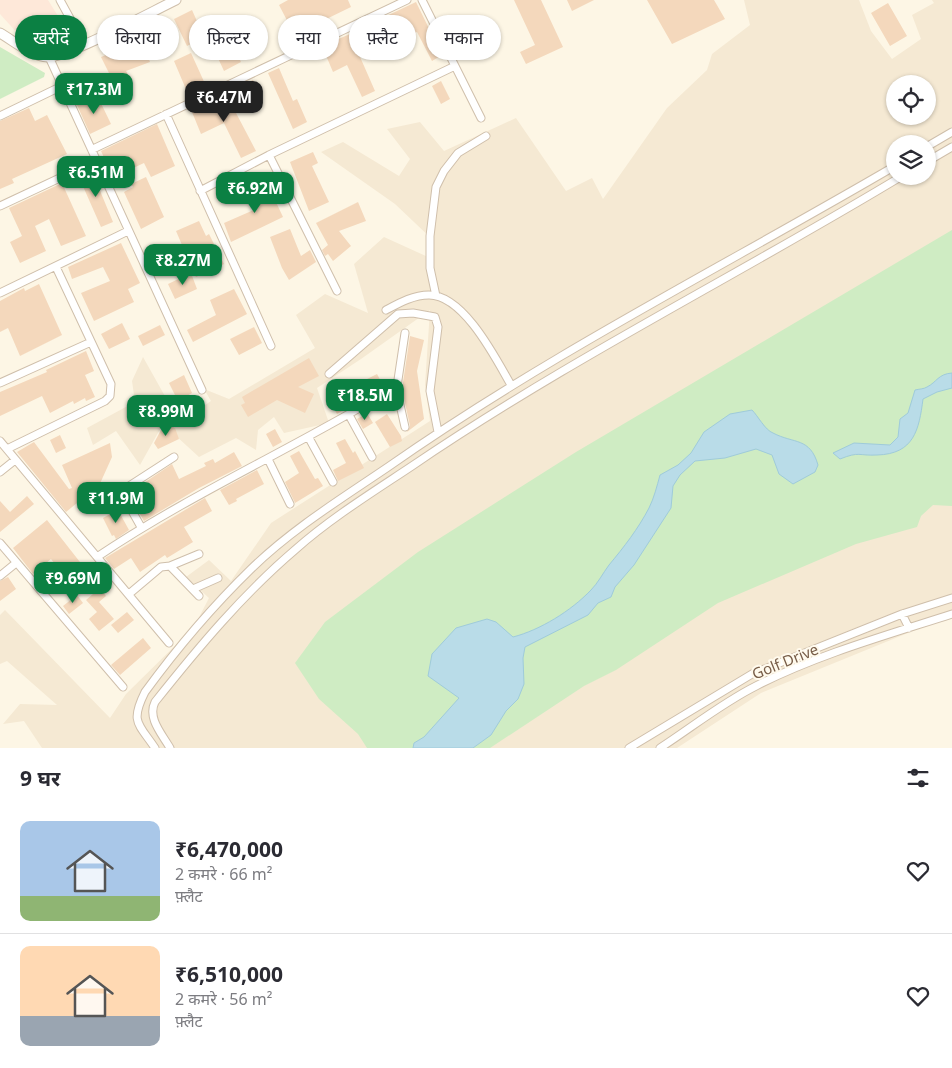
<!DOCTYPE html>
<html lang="hi">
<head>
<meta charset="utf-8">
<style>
	:root { --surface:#fff; --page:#f2f2f3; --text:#2b2b33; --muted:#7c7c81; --line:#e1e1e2; --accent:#0b8043 }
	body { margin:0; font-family:"Noto Sans","Noto Sans Devanagari",sans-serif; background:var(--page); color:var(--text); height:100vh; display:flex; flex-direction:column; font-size:19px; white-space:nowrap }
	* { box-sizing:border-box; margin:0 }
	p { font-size:16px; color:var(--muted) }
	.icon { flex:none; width:28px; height:28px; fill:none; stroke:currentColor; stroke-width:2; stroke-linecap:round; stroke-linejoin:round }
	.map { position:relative; height:748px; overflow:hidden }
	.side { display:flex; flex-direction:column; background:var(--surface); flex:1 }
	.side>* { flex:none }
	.guide { position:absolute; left:15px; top:15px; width:500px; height:45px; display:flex; gap:10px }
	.fabs { position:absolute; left:886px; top:75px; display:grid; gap:10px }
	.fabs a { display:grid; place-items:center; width:50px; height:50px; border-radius:50%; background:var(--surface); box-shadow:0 1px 4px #0004; font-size:25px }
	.price { position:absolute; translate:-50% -42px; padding:0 11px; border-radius:10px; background:var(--accent); color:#fff; font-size:16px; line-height:32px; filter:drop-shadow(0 1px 2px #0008) }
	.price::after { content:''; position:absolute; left:50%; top:30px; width:15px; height:11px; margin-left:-8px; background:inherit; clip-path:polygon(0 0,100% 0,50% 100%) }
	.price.active { background:#222; color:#fff }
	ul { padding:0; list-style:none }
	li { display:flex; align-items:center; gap:15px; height:125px; padding:0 20px }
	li+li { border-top:1px solid var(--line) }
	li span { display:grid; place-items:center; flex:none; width:140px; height:100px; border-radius:10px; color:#555 }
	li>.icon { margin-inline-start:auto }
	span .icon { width:60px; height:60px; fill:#fffc; stroke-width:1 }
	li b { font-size:21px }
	h2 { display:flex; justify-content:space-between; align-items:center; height:60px; padding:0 20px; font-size:21px }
	.tag { padding:0 18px; border-radius:22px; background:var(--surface); box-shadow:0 1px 4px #0004; font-size:18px; line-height:45px }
	.tag.active { background:var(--accent); color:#fff }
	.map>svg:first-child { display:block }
</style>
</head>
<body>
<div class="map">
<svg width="952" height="748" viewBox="0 0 952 748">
	<rect width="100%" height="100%" fill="#fdf6e5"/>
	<path fill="#f5e9d3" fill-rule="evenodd" d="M744,0H859L871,31L892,59L921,39L912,15L934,3L932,0H952V615L761,693L677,748H42L24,721L3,724L20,704L57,705L7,661L0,664V615L5,610L110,718L126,694L194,627L209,598L186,577L209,560L231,581L271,523L430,421L425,385L430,310L361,359L317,388L329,423L284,433L274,417L258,430L256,450L236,438L199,457L163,424L140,465L116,431L93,445L87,428L135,402L132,381L143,357L166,398L191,415L211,401L204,389L229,399L315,348L296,315L325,294L368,313L354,264L384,237L428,257L434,241L395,204L321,152L343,142L399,176L410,159L387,129L420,122L444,151L516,118L566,191L592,178L603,199L667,108L707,70L712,54L750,25ZM895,84H928V116H895ZM895,144H928V176H895Z"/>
	<path fill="#fee8d9" d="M0,0H48L61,21L20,36L0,14Z"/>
	<path fill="#cfecc3" d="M0,47L45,73L44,77L0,99Z
		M952,230V506L933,505L921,516L917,527L856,544L718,603L616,670L584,686L490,748H367L358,734L319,699L295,663L325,622L418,552L576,452Z"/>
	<path fill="#b9dce8" stroke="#9fcbda" d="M952,373V388L937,392L923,399C919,430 914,454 877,455C858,456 860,451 840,459L833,453L854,443L890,445L898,437L900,419L908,413L915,390C919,389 924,389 927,387C937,382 938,374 952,373Z
		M752,410C758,416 765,430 773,433C794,444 810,437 818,465L815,472L793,484L779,474L772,455L756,449L725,458L695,461L680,475L673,486L671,508L634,565L615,587L611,597L598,603L588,615L525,647L523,658L524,684L518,699L506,711L491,735L473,748H413L414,743L424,737L459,698L428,676L432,654L456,628L487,619L496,622L513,637C540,630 571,611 591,590C598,583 603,573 609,565C624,547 638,529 649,508C654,498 657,486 660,475L678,465L691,453L704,432L730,414Z"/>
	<path fill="#f4d8bc" d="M288,0H348L351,7L314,25L311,21L292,30L279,5Z
		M514,0H541L563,47L526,64L520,52L535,45Z
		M567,0H594L572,11Z
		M647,0H714L725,19L672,44Z
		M416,2L442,55L432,61L417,32L389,44L378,20Z
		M888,3L907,36L890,46L871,13Z
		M192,10L204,37L187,46L174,19Z
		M227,33L241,62L224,71L210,41Z
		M350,34L375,91L362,97L347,65L333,72L322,46Z
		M141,40L150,62L126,71L129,76L114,83L101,57Z
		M191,53L206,86L188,94L174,61Z
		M279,68L293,101L297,99L307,122L293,129L268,73Z
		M253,80L263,100L253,105L243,85Z
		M441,81L450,99L441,104L432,86Z
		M225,92L256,151L241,158L224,123L201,134L192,112L212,102L211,99Z
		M97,95L111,124L90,134L77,105Z
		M29,108L35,121L47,115L67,154L12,179L14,183L0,189V121Z
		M157,124L175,166L151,177L144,163L116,176L109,163L107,164L101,151Z
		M313,152L318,163L312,166L329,202L309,211L290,162Z
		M91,169L113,222L101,227L78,175Z
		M146,177L164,217L141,229L124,192L133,187L131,184Z
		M62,183L86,236L61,246L49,219L35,226L46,251L20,263L10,242L22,236L9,208Z
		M267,183L283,217L231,242L224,223L258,208L249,191Z
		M358,202L366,221L339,231L351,246L333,261L328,254L325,256L322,250L328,245L316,223Z
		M199,221L206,236L209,234L224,264L196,277L187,259L171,267L164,254L182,245L176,231Z
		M290,229L301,256L310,250L316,262L289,280L282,268L270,237Z
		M121,243L140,283L128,289L134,302L94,321L81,293L110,281L103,267L72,279L68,267Z
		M191,273L197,289L175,299L168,284Z
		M39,284L62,335L20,356L8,328L0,332V301L24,288L25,291Z
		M234,289L247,314L193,342L187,330L216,315L210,300Z
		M122,323L130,339L109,349L101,334Z
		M160,325L165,335L143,346L138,336Z
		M254,327L262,343L239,355L230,339Z
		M410,336L424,340L417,371L424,419L407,432L410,426L402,389Z
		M86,351L94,371L85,375L95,397L86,401L85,398L74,404L73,401L50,413L42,396L0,416V392L47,372L46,370Z
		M309,358L319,376L298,387L314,394L305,413L277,400L248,417L241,405L245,403L242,397Z
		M377,374L383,385L373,391L367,379Z
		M184,375L192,393L178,401L169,383Z
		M338,394L347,408L337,414L329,399Z
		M367,413L373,423L363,429L357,419Z
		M387,414L401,436L402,441L390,447L375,422Z
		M171,424L174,428H175L179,439L158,449L154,443L162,428Z
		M275,429L282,442L273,447L266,434Z
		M60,435L66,448L56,453L50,440Z
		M345,439L353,453L355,451L364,468L338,481L333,470L346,463L336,443Z
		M34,442L69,489L72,488L62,465L110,443L112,457L93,499L88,494L66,512L17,452Z
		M299,451L315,479L318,478L323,486L295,503L285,482L299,473L290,456Z
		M234,452L242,466L199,488L144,521L135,506L139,504L132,491L172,464L179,479L206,466L204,463L213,459L215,463Z
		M257,470L264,484L236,499L237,501L229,505L220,490Z
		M27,496L34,504L0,532V501L10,512Z
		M205,498L212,511L184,527L193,542L167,558L165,555L140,572L131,558L114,569L105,558Z
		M118,510L129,530L116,539L114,535L112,536L103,518Z
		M47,520L87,571L71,584L51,559L33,574L13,548Z
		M8,577L16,589L0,601V581Z
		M100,588L106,596L99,602L114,619L99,631L89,619L97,612L86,600Z
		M77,595L83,603L69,614L63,606Z
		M127,612L134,620L118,633L111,625Z
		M143,638L151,648L120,675L111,665Z"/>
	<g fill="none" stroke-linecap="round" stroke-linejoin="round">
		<g stroke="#cfbfab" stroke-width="9">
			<path id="minor" d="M60,0L84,44
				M422,0L481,118
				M49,57L202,390
				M166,114L271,346
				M0,116L62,86
				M928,146L952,132
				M93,149L407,0
				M269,155L337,291
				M928,161L952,147
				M200,191L269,155L455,66
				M0,206L98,160
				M0,293L128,231
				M436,296L430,268V236L436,187L444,171L458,153L486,136
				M386,310C399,303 413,295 429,295C464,295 496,359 511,385
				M329,374L398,314L413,313L435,317L438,327L430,391L438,432
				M0,383L91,342
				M396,393L405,333
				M349,415L372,457
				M309,438L333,482
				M0,441L169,643
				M7,449L105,401L110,396L111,384L56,267
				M268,459L290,504
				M0,472L15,460
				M141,527L123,495V490L174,457
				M0,543L123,687
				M97,557C189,495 292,449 387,392H393L398,396L405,427
				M170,566L199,596
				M0,576L16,563
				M193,589L218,578
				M129,594L161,567L170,566L199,554
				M902,614L909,628
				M155,748C138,723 130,722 145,692C175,651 214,605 251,569C292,529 341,499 388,467C549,354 726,265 895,166
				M170,748C162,734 147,718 155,702C198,648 243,594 296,549C331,518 373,492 412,466C569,359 740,274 902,176
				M629,748L752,674L902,614L952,598
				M660,748C691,728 722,703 756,686C816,655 887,635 952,614"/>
		</g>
		<g stroke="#cfbfab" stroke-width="11">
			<path id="tertiary" d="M0,33C14,41 31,56 48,57C68,57 153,11 176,0"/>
		</g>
		<use href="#minor" stroke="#fff" stroke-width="7"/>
		<use href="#tertiary" stroke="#fff" stroke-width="9"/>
	</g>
	<g text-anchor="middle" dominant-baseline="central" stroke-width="4" stroke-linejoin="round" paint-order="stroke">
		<g font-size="15" fill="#785e49" stroke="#fffaed">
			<text transform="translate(785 661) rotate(-22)">Golf Drive</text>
		</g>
	</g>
</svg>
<div class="fabs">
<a><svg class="icon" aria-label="locate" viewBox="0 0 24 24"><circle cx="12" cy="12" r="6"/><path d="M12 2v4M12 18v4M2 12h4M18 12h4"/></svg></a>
<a><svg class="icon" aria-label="layers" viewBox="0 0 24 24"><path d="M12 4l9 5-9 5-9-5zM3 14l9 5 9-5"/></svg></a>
</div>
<b class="price" style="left:94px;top:115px">₹17.3M</b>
<b class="price active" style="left:224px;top:123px">₹6.47M</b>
<b class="price" style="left:96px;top:198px">₹6.51M</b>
<b class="price" style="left:255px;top:214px">₹6.92M</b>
<b class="price" style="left:183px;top:286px">₹8.27M</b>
<b class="price" style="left:365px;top:421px">₹18.5M</b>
<b class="price" style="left:166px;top:437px">₹8.99M</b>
<b class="price" style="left:116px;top:524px">₹11.9M</b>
<b class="price" style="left:73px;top:604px">₹9.69M</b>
<div class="guide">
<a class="tag active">खरीदें</a>
<a class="tag">किराया</a>
<a class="tag">फ़िल्टर</a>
<a class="tag">नया</a>
<a class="tag">फ़्लैट</a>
<a class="tag">मकान</a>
</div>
</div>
<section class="side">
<h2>9 घर<svg class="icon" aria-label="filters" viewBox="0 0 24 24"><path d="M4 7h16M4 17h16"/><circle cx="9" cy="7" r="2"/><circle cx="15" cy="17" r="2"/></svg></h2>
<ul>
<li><span style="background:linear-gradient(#a9c7e8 75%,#8fb573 0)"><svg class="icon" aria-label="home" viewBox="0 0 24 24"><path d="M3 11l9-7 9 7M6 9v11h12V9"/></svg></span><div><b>₹6,470,000</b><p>2 कमरे · 66 m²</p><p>फ़्लैट</p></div><svg class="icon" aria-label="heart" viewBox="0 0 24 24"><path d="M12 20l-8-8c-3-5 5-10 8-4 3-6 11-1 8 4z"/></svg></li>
<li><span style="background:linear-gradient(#ffd9b3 70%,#9aa5b1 0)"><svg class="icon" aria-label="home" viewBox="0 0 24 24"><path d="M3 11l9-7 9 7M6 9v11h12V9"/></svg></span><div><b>₹6,510,000</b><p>2 कमरे · 56 m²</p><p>फ़्लैट</p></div><svg class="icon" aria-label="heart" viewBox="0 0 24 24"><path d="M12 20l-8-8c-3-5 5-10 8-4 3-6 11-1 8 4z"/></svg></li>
</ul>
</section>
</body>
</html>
